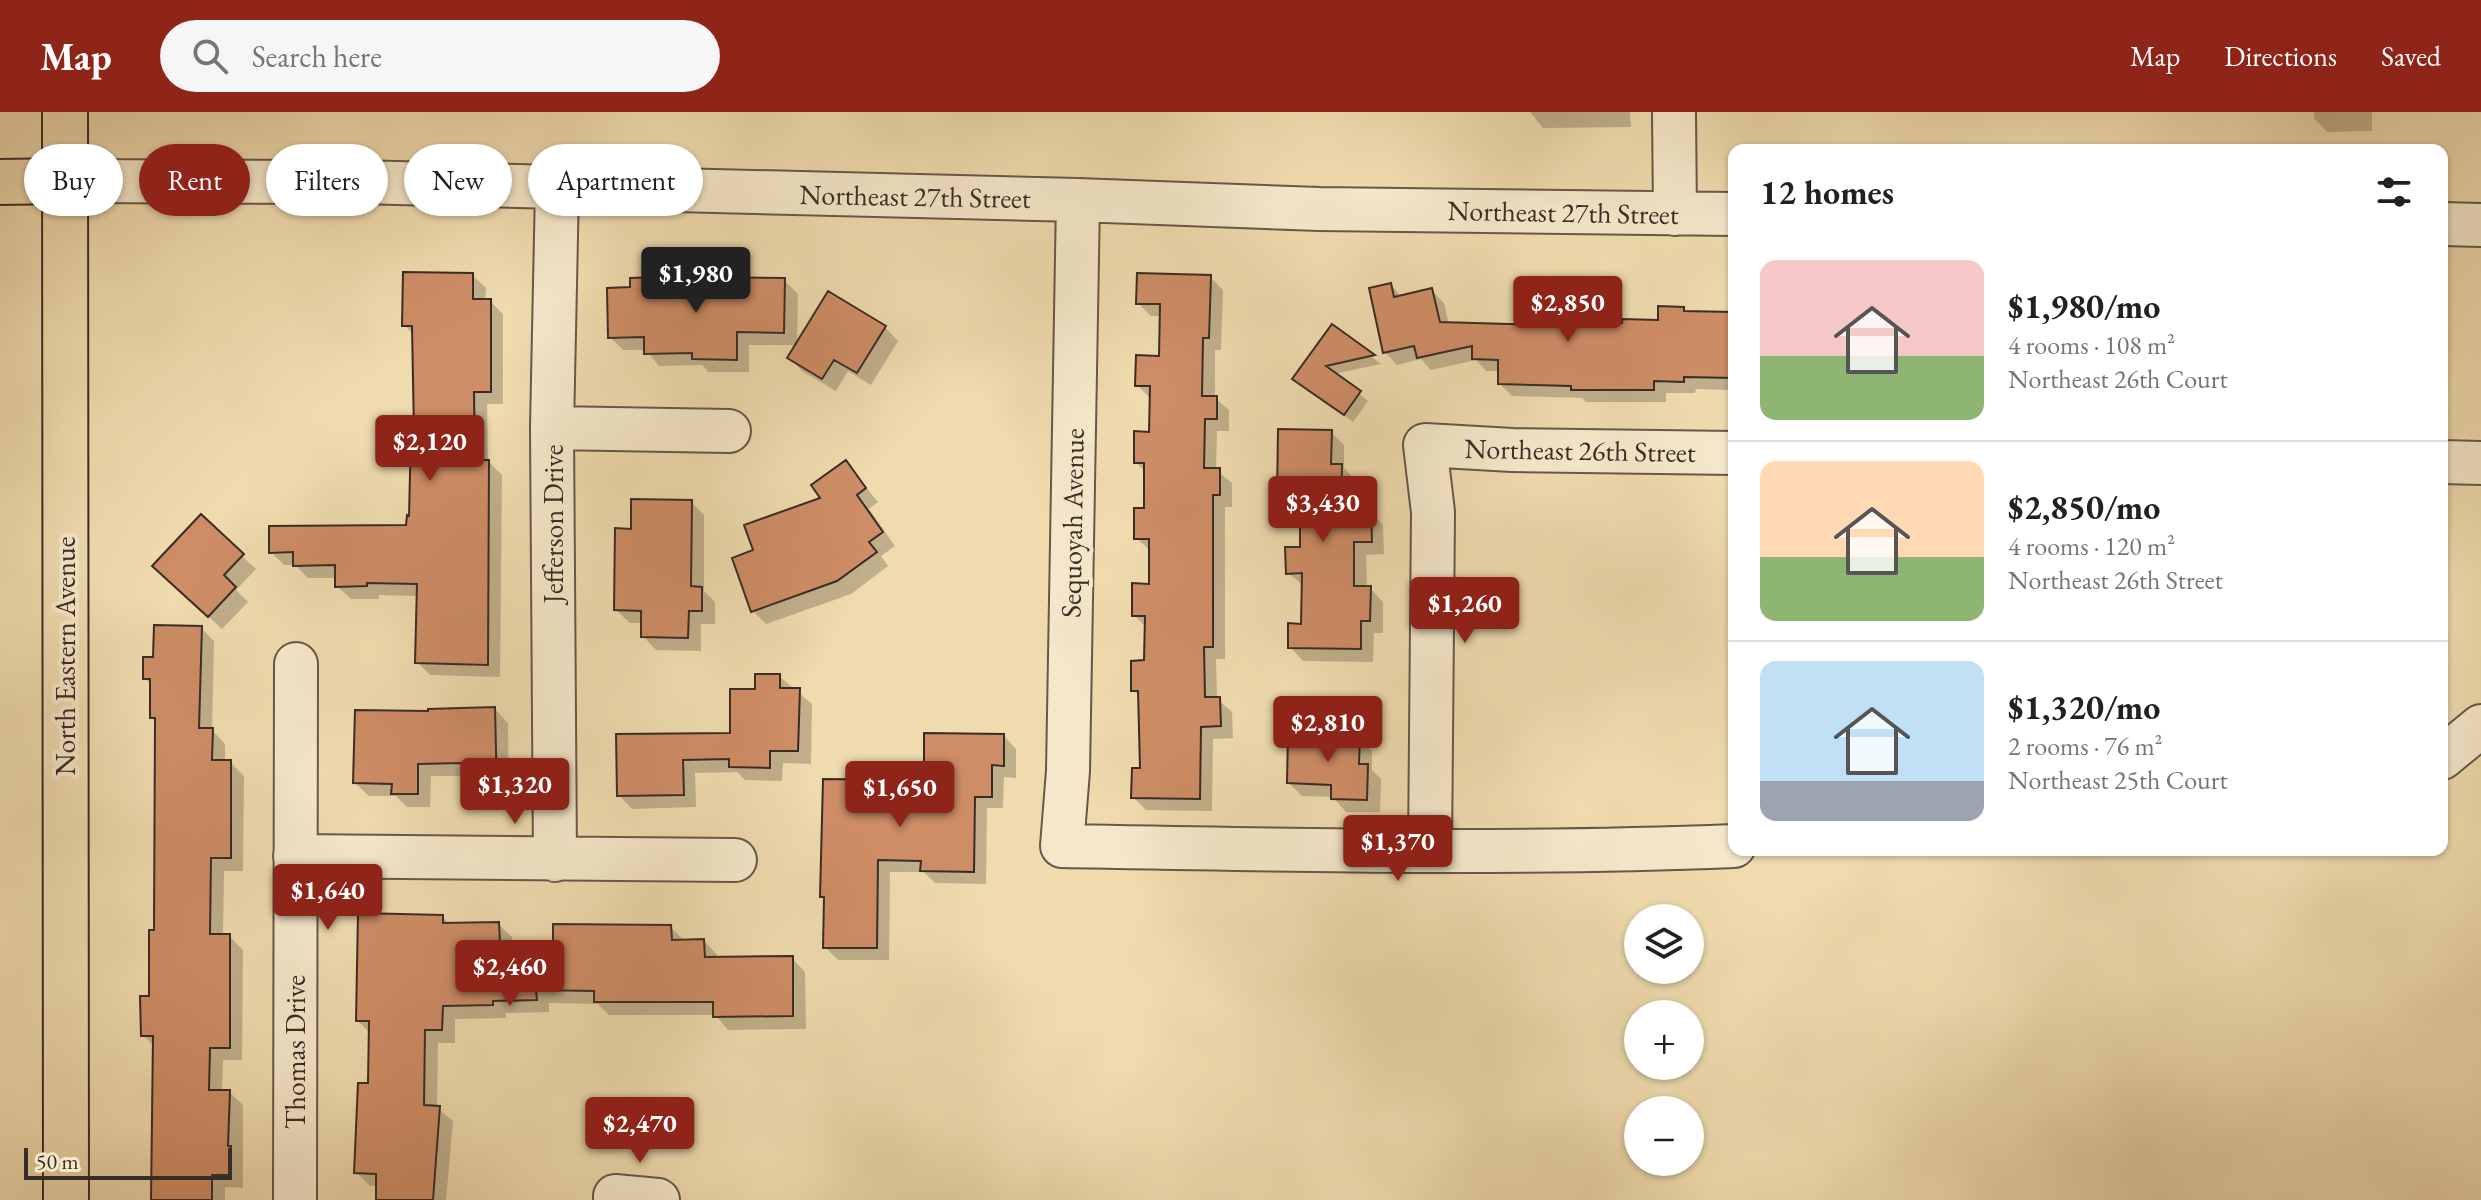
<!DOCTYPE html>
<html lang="en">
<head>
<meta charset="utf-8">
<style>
	:root { --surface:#fff; --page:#f6f6f6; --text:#202124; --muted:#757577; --line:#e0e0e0; --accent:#8f2418 }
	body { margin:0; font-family:"EB Garamond",serif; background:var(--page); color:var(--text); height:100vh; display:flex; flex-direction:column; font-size:30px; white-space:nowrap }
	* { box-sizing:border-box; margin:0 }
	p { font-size:26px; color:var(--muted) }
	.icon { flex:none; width:44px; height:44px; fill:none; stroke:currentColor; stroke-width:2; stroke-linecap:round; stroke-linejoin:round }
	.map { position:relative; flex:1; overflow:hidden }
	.drawer { position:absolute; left:1728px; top:32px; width:720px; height:712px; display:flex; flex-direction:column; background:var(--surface); border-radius:16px; box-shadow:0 2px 6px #0004 }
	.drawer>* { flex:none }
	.hud { position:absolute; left:24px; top:32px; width:760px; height:72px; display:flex; gap:16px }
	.fabs { position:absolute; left:1624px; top:792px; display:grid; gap:16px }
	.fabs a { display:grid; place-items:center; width:80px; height:80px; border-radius:50%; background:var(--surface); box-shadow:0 2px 6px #0004; font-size:40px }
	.scale { position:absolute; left:24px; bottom:20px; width:208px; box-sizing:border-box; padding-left:8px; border:4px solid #392c27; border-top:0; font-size:22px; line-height:28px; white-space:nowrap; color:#392c27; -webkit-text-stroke:6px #f5e8ca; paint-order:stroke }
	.price { position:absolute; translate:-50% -68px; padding:0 18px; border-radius:8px; background:var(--accent); color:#fff; font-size:26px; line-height:52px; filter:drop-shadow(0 2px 4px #0008) }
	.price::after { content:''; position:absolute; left:50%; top:48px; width:24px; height:18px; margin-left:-12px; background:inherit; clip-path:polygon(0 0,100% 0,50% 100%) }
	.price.selected { background:#222; color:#fff }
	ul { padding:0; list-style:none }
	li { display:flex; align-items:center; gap:24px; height:200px; padding:0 32px }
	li+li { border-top:2px solid var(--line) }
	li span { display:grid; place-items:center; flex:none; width:224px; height:160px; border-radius:16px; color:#555 }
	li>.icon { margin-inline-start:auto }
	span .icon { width:96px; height:96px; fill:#fffc; stroke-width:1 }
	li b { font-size:34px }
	h2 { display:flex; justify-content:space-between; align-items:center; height:96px; padding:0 32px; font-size:34px }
	.pill { padding:0 28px; border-radius:36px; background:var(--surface); box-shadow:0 2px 6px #0004; font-size:28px; line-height:72px }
	.pill.selected { background:var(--accent); color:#fff }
	header { display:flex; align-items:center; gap:48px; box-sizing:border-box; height:112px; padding:0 40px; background:var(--accent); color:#fff }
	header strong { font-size:38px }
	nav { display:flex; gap:44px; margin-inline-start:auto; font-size:28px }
	.search { width:560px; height:72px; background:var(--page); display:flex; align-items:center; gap:20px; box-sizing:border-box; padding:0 28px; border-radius:44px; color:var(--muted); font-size:30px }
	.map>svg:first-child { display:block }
</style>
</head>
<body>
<header>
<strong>Map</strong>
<div class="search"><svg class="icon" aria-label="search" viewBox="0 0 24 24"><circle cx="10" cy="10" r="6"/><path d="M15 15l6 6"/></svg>Search here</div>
<nav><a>Map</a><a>Directions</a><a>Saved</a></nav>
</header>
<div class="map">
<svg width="2481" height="1088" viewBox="0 0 2481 1088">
	<rect width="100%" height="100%" fill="#efdbae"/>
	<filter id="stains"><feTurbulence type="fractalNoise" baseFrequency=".0025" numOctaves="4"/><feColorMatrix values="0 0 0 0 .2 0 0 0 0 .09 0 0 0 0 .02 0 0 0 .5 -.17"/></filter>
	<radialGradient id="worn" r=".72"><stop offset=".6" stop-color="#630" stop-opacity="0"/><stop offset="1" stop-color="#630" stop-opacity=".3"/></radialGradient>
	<path fill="#0003" d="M1530,0H1630L1631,15L1543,16Z
		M2314,0H2372V19L2327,20L2314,6Z
		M472,163L486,176L485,189H490L503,202V292H487L488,349L502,363L500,565L430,563L417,550L419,484L379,483V487H351L337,474V466H308L295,453H284L271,440L408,415L411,406L416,324L414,223L404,213Z
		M1210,165L1223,178L1221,238H1215V286L1229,298V319H1217L1216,358L1232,371V395H1225V547H1216L1217,587L1232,600L1233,626L1213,627L1212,699L1146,698L1133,685L1142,658L1141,585L1133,578L1146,550L1147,516L1134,503L1151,474V439L1136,426L1146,398V361L1136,350L1151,322L1150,286L1137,273L1161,246L1162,204H1151L1138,191Z
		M657,167L668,178H710L784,168L798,182L797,233L885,215L898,229L871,273L848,259L836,279L802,259L789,245L797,233H749V260H708L702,253L659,254L646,238H623L610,225L632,177Z
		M1391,173L1402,185L1432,179L1444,191L1449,213L1542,215L1563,200L1576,212L1660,210L1684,197L1688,201L1734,203V285L1728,278L1696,277L1695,281H1666V290H1586L1582,286L1512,284L1500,272V259H1486L1476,248L1431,258L1421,247L1397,253L1385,240Z
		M1332,215L1381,252L1334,262L1368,289L1353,310L1295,267Z
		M1331,320L1344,333V356L1355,368L1354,400L1370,399L1383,413L1384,442L1366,443L1367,476H1370L1383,490V521H1374L1373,550L1303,549L1290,535L1303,514L1304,474L1288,461L1302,437V396H1292L1279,383Z
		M846,351L878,390L869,397L895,434L881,444L888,454L851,482L766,512L753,499L756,440L823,387Z
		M691,390L704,403V479L715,490V512H701V539L656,538L643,524V511H630L616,498Z
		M242,444L256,457L236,478L248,490L222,517L168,467Z
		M201,516L214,529L212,618L225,632V650H230L244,664L243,759H224L223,824H229L243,838L242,948H223L222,980H229L243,993V1076L225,1075V1088H155V935L143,923L151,886L156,820L157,611L152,606V574L145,566L155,547Z
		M779,564L812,592L811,652L783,651L782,669L745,668L737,660L695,661L696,695L632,697L619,683L618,624L732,623L757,579Z
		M495,597L508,611L509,695L478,696L465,683L464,664H431L430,695H407L396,684H369L355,671L430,601Z
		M1004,624L1016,637V666L1004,665L1003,696H987L986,772L935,771L924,760H890L889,848H838L825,835L826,788L822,785L926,670Z
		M1359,626L1372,639V658L1381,667L1380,700H1346L1333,685L1302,684L1289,671Z
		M442,805L450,812H498L512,825V834L555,833L670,815L684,828L704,829L717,843V847L792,846L805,860L806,917L728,918L715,903H609L598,892L549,891V900L506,901V906L455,907V931H438L437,996L453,1009L446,1088H378V1074H370L356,1060L370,973L371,922L358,909Z"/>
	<path fill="#ce8d66" stroke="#392c27" stroke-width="2" d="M403,160L473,161V187H491V280H474L475,348H489L488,553L415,551L417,472L367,471V474L335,475V453L293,454V440L269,441V414L406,413L407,403L409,404L411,322H414L412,214H402Z
		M1137,161L1211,163L1209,226H1203L1202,284H1217V307H1205L1204,356H1220V383H1213V535H1204L1205,585H1220L1221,614L1201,615L1200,687L1131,686L1132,656H1140L1138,579H1131V549L1144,548L1145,504H1132V471L1149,472V427H1134V396H1144V351H1134V319L1149,320L1150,274H1135L1136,243L1159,244L1160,192H1136Z
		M658,165V176H708V165L785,166L784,221L737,220V248L692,247V241L644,242V225L608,226L607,176L630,175V166Z
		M1391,171L1394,185L1432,176L1440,210L1540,213V198H1564L1565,212L1622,211V207L1658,208V194L1684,195V199L1734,200V266L1684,265V270L1654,269V278H1571V274L1498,272V248L1472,247V234L1417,246L1414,234L1383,241L1369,176Z
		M828,179L886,214L857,261L834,248L822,267L787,246Z
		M1332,212L1375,243L1326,254L1361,279L1344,303L1292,267Z
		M1278,317L1332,318L1331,352H1342L1341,398L1371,397L1372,430H1354V474H1371L1370,509H1361V537L1288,536V511L1301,512L1302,461L1286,462L1285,435H1300V384H1277Z
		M846,348L866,376L857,383L883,420L869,430L877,440L837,469L751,500L732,446L753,438L744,413L820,386L811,373Z
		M631,387L692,388L691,474L702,475V499H689L688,526L641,525V499L614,498L615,416L631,417Z
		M201,402L244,442L224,463L236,475L208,505L152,454Z
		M154,513L202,514L199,616H213L212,648H231V746H211L210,822H230V936H210L209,978H230L228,1034H231L230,1063H212V1088H151L153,924H141L140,884H149V818H154L155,606H150V567H143V545H153Z
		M755,562H780V576H800L798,639H770V656L729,655V647L683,648L684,683L617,684L616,622L730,621V577H755Z
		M495,595L497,683H463L462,651L418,652V682H391L392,672L353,671L355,598L428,599V597Z
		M924,621L1004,622V654L992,653V685H975L974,760L920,759L921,749L878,748L877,836H823L824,785H820L823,667L924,668Z
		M1288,622L1360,624L1359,652H1368L1367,688L1331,687V673L1287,671Z
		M358,801L443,803V811L499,810L500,832L553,831V812L671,813L672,828L704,827L705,845L793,844V904L713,905V890H594V879L536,878L537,888L493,889V893L443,894L442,918H425L424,993L440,994L433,1088H376V1062L354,1061L358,971H368L369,909H356Z"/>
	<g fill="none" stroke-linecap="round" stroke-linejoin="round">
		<g stroke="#665849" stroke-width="46">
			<path id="minor" d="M1674,0L1675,102
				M65,69L356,70L1078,88L1319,97L1734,102
				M1078,88L1068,659L1062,734C1286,738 1510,743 1734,734
				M2442,112L2481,113
				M552,316L729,319
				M2442,350L2481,351
				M2442,646L2481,614
				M1430,738L1433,400L1425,333L1512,338L1734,341
				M295,744L735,748
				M555,748L552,316L557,76
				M295,1088L296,552
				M615,1088V1084L658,1088"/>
		</g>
		<g stroke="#392c27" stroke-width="48">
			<path id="major" d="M65,0L66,1088
				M0,70L65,69"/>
		</g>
		<use href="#minor" stroke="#f5e8ca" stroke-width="42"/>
		<use href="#major" stroke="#efdbae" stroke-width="44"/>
	</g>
	<g text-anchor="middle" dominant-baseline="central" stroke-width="8" stroke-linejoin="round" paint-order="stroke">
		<g font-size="28" fill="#392c27" stroke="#f5e8ca">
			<text transform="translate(915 84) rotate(1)">Northeast 27th Street</text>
			<text transform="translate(1563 100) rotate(1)">Northeast 27th Street</text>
			<text transform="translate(1580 338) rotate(1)">Northeast 26th Street</text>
			<text transform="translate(1072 411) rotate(-89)">Sequoyah Avenue</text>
			<text transform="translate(553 412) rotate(-90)">Jefferson Drive</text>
			<text transform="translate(65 544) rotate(-90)">North Eastern Avenue</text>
			<text transform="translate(295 940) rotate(-90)">Thomas Drive</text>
		</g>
	</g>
	<rect width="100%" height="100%" filter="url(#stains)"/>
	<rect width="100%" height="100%" fill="url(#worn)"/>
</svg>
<div class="fabs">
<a><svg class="icon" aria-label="layers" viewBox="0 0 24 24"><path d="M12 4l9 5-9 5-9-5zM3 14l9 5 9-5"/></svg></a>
<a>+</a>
<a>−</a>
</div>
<div class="scale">50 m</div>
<b class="price selected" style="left:696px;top:203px">$1,980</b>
<b class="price" style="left:1568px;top:232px">$2,850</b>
<b class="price" style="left:430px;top:371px">$2,120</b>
<b class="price" style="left:1323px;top:432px">$3,430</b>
<b class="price" style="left:1465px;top:533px">$1,260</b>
<b class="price" style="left:1328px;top:652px">$2,810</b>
<b class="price" style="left:515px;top:714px">$1,320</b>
<b class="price" style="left:900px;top:717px">$1,650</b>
<b class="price" style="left:1398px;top:771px">$1,370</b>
<b class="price" style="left:328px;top:820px">$1,640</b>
<b class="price" style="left:510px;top:896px">$2,460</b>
<b class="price" style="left:640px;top:1053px">$2,470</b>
<div class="hud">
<a class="pill">Buy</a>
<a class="pill selected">Rent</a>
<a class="pill">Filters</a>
<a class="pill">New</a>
<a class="pill">Apartment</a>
</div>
<section class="drawer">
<h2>12 homes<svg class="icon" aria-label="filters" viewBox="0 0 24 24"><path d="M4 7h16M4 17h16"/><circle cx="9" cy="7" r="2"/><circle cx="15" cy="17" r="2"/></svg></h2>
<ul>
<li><span style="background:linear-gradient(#f6c9c9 60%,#8fb573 0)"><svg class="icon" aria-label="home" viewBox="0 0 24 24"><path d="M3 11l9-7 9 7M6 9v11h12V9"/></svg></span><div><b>$1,980/mo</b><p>4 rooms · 108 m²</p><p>Northeast 26th Court</p></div></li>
<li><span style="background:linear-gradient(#ffd9b3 60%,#8fb573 0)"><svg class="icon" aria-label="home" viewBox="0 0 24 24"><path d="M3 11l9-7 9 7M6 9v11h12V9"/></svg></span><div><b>$2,850/mo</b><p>4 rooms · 120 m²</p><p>Northeast 26th Street</p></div></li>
<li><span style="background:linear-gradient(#bfe0f5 75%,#9aa5b1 0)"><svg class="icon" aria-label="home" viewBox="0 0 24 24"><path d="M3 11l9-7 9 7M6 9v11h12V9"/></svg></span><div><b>$1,320/mo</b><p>2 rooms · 76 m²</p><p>Northeast 25th Court</p></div></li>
</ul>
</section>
</div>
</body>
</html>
